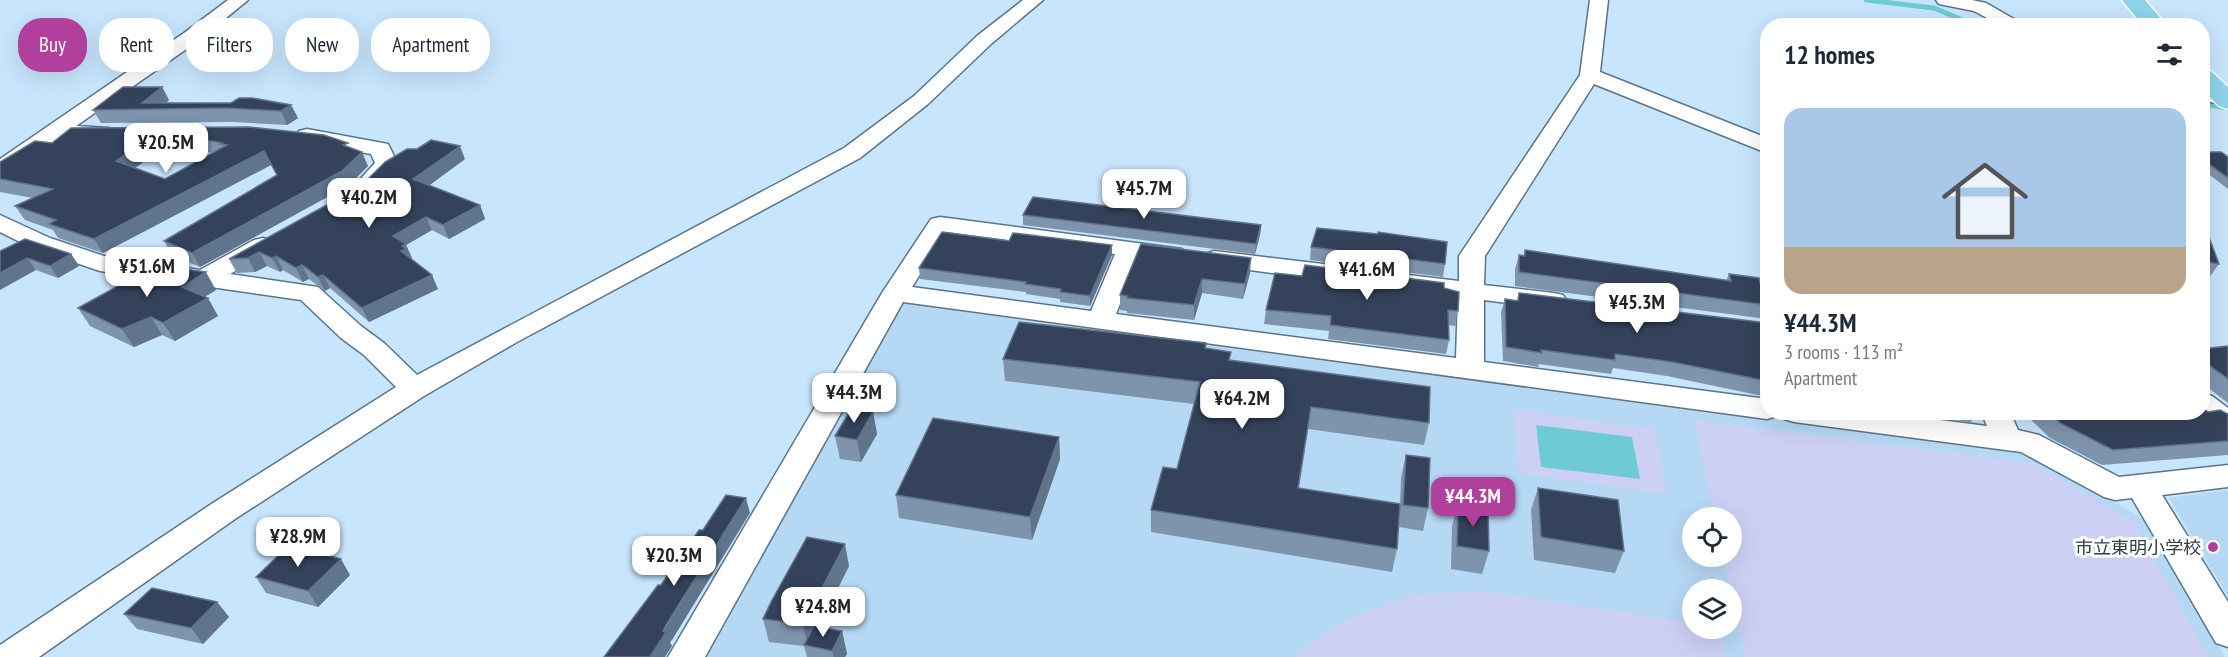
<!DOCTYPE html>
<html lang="en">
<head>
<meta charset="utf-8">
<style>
	:root { --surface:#fff; --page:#f2f2f3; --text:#1f2937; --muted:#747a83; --accent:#b1409c }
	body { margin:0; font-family:"PT Sans Narrow","Noto Sans JP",sans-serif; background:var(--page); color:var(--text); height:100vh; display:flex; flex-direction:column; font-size:22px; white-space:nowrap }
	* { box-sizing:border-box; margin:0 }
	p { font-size:20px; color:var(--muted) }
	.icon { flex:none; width:33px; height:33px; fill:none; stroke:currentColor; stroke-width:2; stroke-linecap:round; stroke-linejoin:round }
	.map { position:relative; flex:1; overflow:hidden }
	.drawer { position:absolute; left:1760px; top:18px; width:450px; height:402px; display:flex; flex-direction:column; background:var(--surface); border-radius:24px; box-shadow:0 6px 24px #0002 }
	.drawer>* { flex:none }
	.top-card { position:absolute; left:18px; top:18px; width:570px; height:54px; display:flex; gap:12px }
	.controls { position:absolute; left:1682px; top:507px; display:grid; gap:12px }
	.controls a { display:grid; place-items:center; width:60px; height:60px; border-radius:50%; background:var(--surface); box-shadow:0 6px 24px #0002; font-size:30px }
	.price { position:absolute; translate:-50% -51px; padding:0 14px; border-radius:12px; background:#fff; color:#222; font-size:20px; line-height:39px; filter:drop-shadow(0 2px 3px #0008) }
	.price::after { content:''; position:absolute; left:50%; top:36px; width:18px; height:14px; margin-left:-9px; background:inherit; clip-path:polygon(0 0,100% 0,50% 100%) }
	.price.selected { background:var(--accent); color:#fff }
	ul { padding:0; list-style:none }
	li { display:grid; align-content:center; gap:12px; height:318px; padding:0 24px }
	li span { display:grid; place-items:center; height:186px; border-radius:18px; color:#555 }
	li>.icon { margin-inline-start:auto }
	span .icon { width:108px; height:108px; fill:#fffc; stroke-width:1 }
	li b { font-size:26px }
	h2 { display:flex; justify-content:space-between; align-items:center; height:72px; padding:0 24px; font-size:26px }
	.chip { padding:0 21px; border-radius:24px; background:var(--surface); box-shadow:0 6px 24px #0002; font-size:21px; line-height:54px }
	.chip.selected { background:var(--accent); color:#fff }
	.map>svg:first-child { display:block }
</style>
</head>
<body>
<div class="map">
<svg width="2228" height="657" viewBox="0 0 2228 657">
	<rect width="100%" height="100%" fill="#c7e5fd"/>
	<path fill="#b5d8f5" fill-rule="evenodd" d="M903,302L2029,452L2147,521L2225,657H700ZM1692,518H1731V556H1692ZM1692,590H1731V628H1692Z
		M2228,490V597L2169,498Z"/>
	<path fill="#ccd0f5" d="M1515,410L1655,429L1667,494L1518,473Z
		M1694,420L2032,463L2134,522L2208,657H1745L1723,557L1731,556V518L1715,517Z
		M1480,591L1692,622V628L1720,629L1726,657H1294L1344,621L1413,595Z"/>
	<path fill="#6ecad4" d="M1536,425L1632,437L1640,479L1541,467Z"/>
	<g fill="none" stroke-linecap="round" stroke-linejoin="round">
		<path stroke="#6ecad4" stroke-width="5" d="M1866,0L1934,8L1977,26
			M2202,104L2228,108"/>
		<g stroke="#5a758a" stroke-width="3">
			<path id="minor" d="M228,0H248L198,41L76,126L109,128L112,133L109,138L57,140L8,174L0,176V159L184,33Z
				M1023,0H1043L991,44L928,104L860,158L517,342L424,396L235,519L39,657H0V645L213,503L396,387L364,355L341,338L301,300L100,271L32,248L0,232V215L50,238L104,256L200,270L254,240L263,238L272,240L275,245L272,250L230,274L318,287L361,326L384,343L417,375L844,148L914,96L977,36Z
				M1590,0H1608L1600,72L1767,138V153L1594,84L1485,256L1484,285L1554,293L1563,295L1567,301L1563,307L1554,309L1484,300V362L1767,399V412H1779L1777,416L1767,419L903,302L705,657H668L882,293L931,219L940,217L1182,249L1185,254L1182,259L1173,261L1138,257L1116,314L1456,358L1458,297L1399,288L1395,283L1399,278L1408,275L1459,281V256L1580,75ZM947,232L1115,254L1091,311L912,287Z
				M1936,0H1972L1986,3L2026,26H2002L1974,11L1939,4Z
				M2202,89L2228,92V104L2202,101Z
				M307,129L388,144L398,164L373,192H357L353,187L375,163L371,154L299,141L296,136L299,131Z
				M1214,251L1340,266L1349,269L1353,274L1349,279L1340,282L1205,264L1201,259L1205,254Z
				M2202,393L2212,396L2228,408V433L2218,430L2195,412H2202Z
				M1780,412H1877L1987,426L1981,412H2010L2018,430L2039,435L2119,477L2228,465V487L2162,495L2228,602V647L2216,643L2132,498L2115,500L2104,497L2021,452L1794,422L1784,419Z"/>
		</g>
		<g stroke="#fff" stroke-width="3">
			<path id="primary" d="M2122,0H2145L2167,26H2143Z
				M2202,69L2211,71L2228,87V109L2219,106L2202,90Z"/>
		</g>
		<use href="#minor" fill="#fff" fill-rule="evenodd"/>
		<use href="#primary" fill="#8ed4ea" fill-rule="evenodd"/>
	</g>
	<path fill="#7e94ac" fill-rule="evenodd" d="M162,87L169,100L166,103L291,105L298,118L287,125L233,122L101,123L93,110Z
		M249,127L350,147L368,166L349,185L200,267L173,256L164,241L277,175L271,165L103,253L58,238L53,230L25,220L15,206L33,198L0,192V162L52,143L71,128ZM167,145L212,153L165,179L135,168Z
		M2202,152L2228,157V189L2202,169Z
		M465,159L429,185L480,205L485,219L449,239L432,230L406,245L412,258L411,259L438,289L369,322L330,288L325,291L309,279L303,282L283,270L280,272L267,266L255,272L237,273L229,259Z
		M1023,215L1261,225L1260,235L1255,254L1023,225Z
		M2202,231L2219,264L2208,279L2202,277Z
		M1009,241L1112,245V255L1090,306L1060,302V299L1026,294V292L920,279L919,268Z
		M1141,244L1250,273L1243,299L1202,293L1194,320L1127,313V311L1120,310V295Z
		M1311,247L1445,264L1443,277L1310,260Z
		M1525,250L1726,281L1729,274L1760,283L1767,284V319L1515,286V269L1519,255L1523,256Z
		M0,251L71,254L79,266L58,278L36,270Z
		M148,274L216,290L205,297L218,316L175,341L162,335L134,347L90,326L78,308Z
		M1444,288L1458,311L1455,326L1448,325L1449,340L1446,354L1328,339L1329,331L1264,324L1266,310Z
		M1519,293L1767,323V397L1667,376L1613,368L1611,374L1539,364L1538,367L1503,361L1501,312L1505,299L1517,301Z
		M1206,343V348L1231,361L1429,423L1424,445L1308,429L1299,488L1397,549L1392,572L1151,532V510L1177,469L1194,404L1005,381L1003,359Z
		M2228,346V403L2202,383V349Z
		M873,412L877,434L861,462L840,459L835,436Z
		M1899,412H1976L1971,422Z
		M2024,412H2208L2228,414V455L2102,465L2050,438L2025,414Z
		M1059,437L1060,459L1032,540L899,518L896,495Z
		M1406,455L1428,508L1423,531L1399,527L1401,477Z
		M1538,488L1624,551L1615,573L1534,560L1531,510Z
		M1458,504L1489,551L1482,574L1451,569L1452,526Z
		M849,566L819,627L842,631L847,654L845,657H807L804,646L769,642L763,619Z
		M350,575L318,607L266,593L256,577Z
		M217,602L229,617L203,644L137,629L124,614Z"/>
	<path fill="#60748c" d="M162,87L169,100L158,109L142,103Z
		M291,105L298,118L287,125L281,111Z
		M160,131L167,145L125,175L116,161Z
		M460,146L465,159L419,193L413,179Z
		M264,151L271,165L103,253L94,239Z
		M362,152L368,166L349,185L200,267L192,253Z
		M480,205L485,219L449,239L443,225Z
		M426,217L432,230L406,245L412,258L410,259L407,265L393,236Z
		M1261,225L1260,235L1255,254L1256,244Z
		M1112,245V255L1090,306V296Z
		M259,252L267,266L255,272L248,258Z
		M71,254L79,266L58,278L50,266Z
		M276,256L283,270L280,272L272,258Z
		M27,258L36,270L0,290V273Z
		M1251,258L1250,273L1243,299L1245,284Z
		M302,265L309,279L303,282L296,268Z
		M206,272L216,290L192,304L182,287Z
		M323,275L330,288L325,291L318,277Z
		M432,275L438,289L369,322L362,308Z
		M1202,279V293L1194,320V305Z
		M208,298L218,316L175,341L163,323Z
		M151,317L162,335L134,347L122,329Z
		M873,412L877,434L861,462L857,440Z
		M1059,437L1060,459L1032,540L1030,517Z
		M746,498L750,513L672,640L670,642L672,646L665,657H650L663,631Z
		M845,544L849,566L808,647L803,624Z
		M341,559L350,575L318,607L308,591Z
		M217,602L229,617L203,644L191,628Z
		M842,631L847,654L845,657H834L832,651Z"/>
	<path fill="#34435b" stroke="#60748c" stroke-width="1.5" fill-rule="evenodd" d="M123,87H162L142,103H231L239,98H252L291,105L281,111L226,108L93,110Z
		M249,127L324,135L348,143L343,145L362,152L342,171L192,253L164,241L277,175L264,151L94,239L49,224L56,220L15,206L53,189L0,179V162L35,141L52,143L71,128ZM160,131L222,143L220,144L227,145L165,179L116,161Z
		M431,140L460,146L413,179L480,205L443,225L426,217L393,236L406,244L402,246L406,249L401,251L432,275L362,308L323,275L318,277L302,265L296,268L276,256L272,258L259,252L248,258L229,259L361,186L385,162L407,149H417Z
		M2202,152H2221L2228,157V178L2202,159Z
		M1033,197L1261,225L1256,244L1023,215Z
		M1317,228L1378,234V232L1447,242L1445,264L1311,247Z
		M2202,231L2207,232L2219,264L2202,261Z
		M942,232L1009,241L1013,233L1112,245L1090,296L1060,292L1061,289L1025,284L1026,282L919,268Z
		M25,239L71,254L50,266L27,258L0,273V251Z
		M1141,244L1251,258L1245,284L1202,279L1194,305L1127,298L1128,296L1120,295Z
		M1525,250L1731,281L1729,274L1759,278L1760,283L1767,284V305L1519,272V255L1525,256Z
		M1305,265L1444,283V288L1459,292L1458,311L1448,310L1449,340L1330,325L1331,316L1266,310L1275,273L1302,276Z
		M163,266L206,272L182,287L208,298L163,323L151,317L122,329L78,308L143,272L148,274Z
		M1519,293L1767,323V381L1672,362L1615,354V360L1541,350L1542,353L1506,347L1505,299L1518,301Z
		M1019,322L1206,343L1205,348L1231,352L1229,360L1430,387L1429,423L1311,407L1298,488L1400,504L1397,549L1151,510L1163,467L1177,469L1200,382L1003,359Z
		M2228,346V379L2202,360V349Z
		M2202,407L2208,412L2220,410L2228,414V441L2113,450L2060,423L2049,412H2202Z
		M851,409L873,412L857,440L835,436Z
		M933,418L1059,437L1030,517L896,495Z
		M1406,455L1430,458L1428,508L1403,505Z
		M1538,488L1618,500L1624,551L1541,537Z
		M726,495L746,498L666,625L663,631L666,632L650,657H604L658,585H661L699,530H703Z
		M1458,504L1488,509L1489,551L1457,546Z
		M807,537L845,544L803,624L763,619L771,602Z
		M289,545L341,559L308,591L256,577Z
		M152,588L217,602L191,628L124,614Z
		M814,626L842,631L832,651L804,645Z"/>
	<circle fill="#b1409c" stroke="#fff" stroke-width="2" cx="2213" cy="547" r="6"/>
	<g text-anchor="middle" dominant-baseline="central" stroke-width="6" stroke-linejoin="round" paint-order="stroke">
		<g font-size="18" fill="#303c46" stroke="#fff" text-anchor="end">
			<text x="2201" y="547">市立東明小学校</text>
		</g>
	</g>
</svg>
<div class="controls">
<a><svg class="icon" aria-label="locate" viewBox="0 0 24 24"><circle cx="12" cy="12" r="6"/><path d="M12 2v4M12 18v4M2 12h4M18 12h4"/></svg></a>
<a><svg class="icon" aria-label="layers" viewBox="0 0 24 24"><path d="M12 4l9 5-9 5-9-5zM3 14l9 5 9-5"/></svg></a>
</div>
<b class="price" style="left:166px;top:174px">¥20.5M</b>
<b class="price" style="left:1144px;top:220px">¥45.7M</b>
<b class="price" style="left:369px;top:229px">¥40.2M</b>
<b class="price" style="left:147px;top:298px">¥51.6M</b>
<b class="price" style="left:1367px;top:301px">¥41.6M</b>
<b class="price" style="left:1637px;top:334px">¥45.3M</b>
<b class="price" style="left:854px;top:424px">¥44.3M</b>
<b class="price" style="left:1242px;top:430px">¥64.2M</b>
<b class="price selected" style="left:1473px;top:528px">¥44.3M</b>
<b class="price" style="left:298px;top:568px">¥28.9M</b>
<b class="price" style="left:674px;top:587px">¥20.3M</b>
<b class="price" style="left:823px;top:638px">¥24.8M</b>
<div class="top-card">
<a class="chip selected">Buy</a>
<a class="chip">Rent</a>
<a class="chip">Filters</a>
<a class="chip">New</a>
<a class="chip">Apartment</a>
</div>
<section class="drawer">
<h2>12 homes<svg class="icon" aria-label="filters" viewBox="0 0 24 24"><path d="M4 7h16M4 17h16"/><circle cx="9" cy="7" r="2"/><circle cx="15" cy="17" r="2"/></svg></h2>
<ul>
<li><span style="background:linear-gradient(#a9c7e8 75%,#b9a48a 0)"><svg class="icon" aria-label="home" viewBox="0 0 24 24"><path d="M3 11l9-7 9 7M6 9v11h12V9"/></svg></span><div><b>¥44.3M</b><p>3 rooms · 113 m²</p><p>Apartment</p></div></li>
</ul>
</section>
</div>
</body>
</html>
